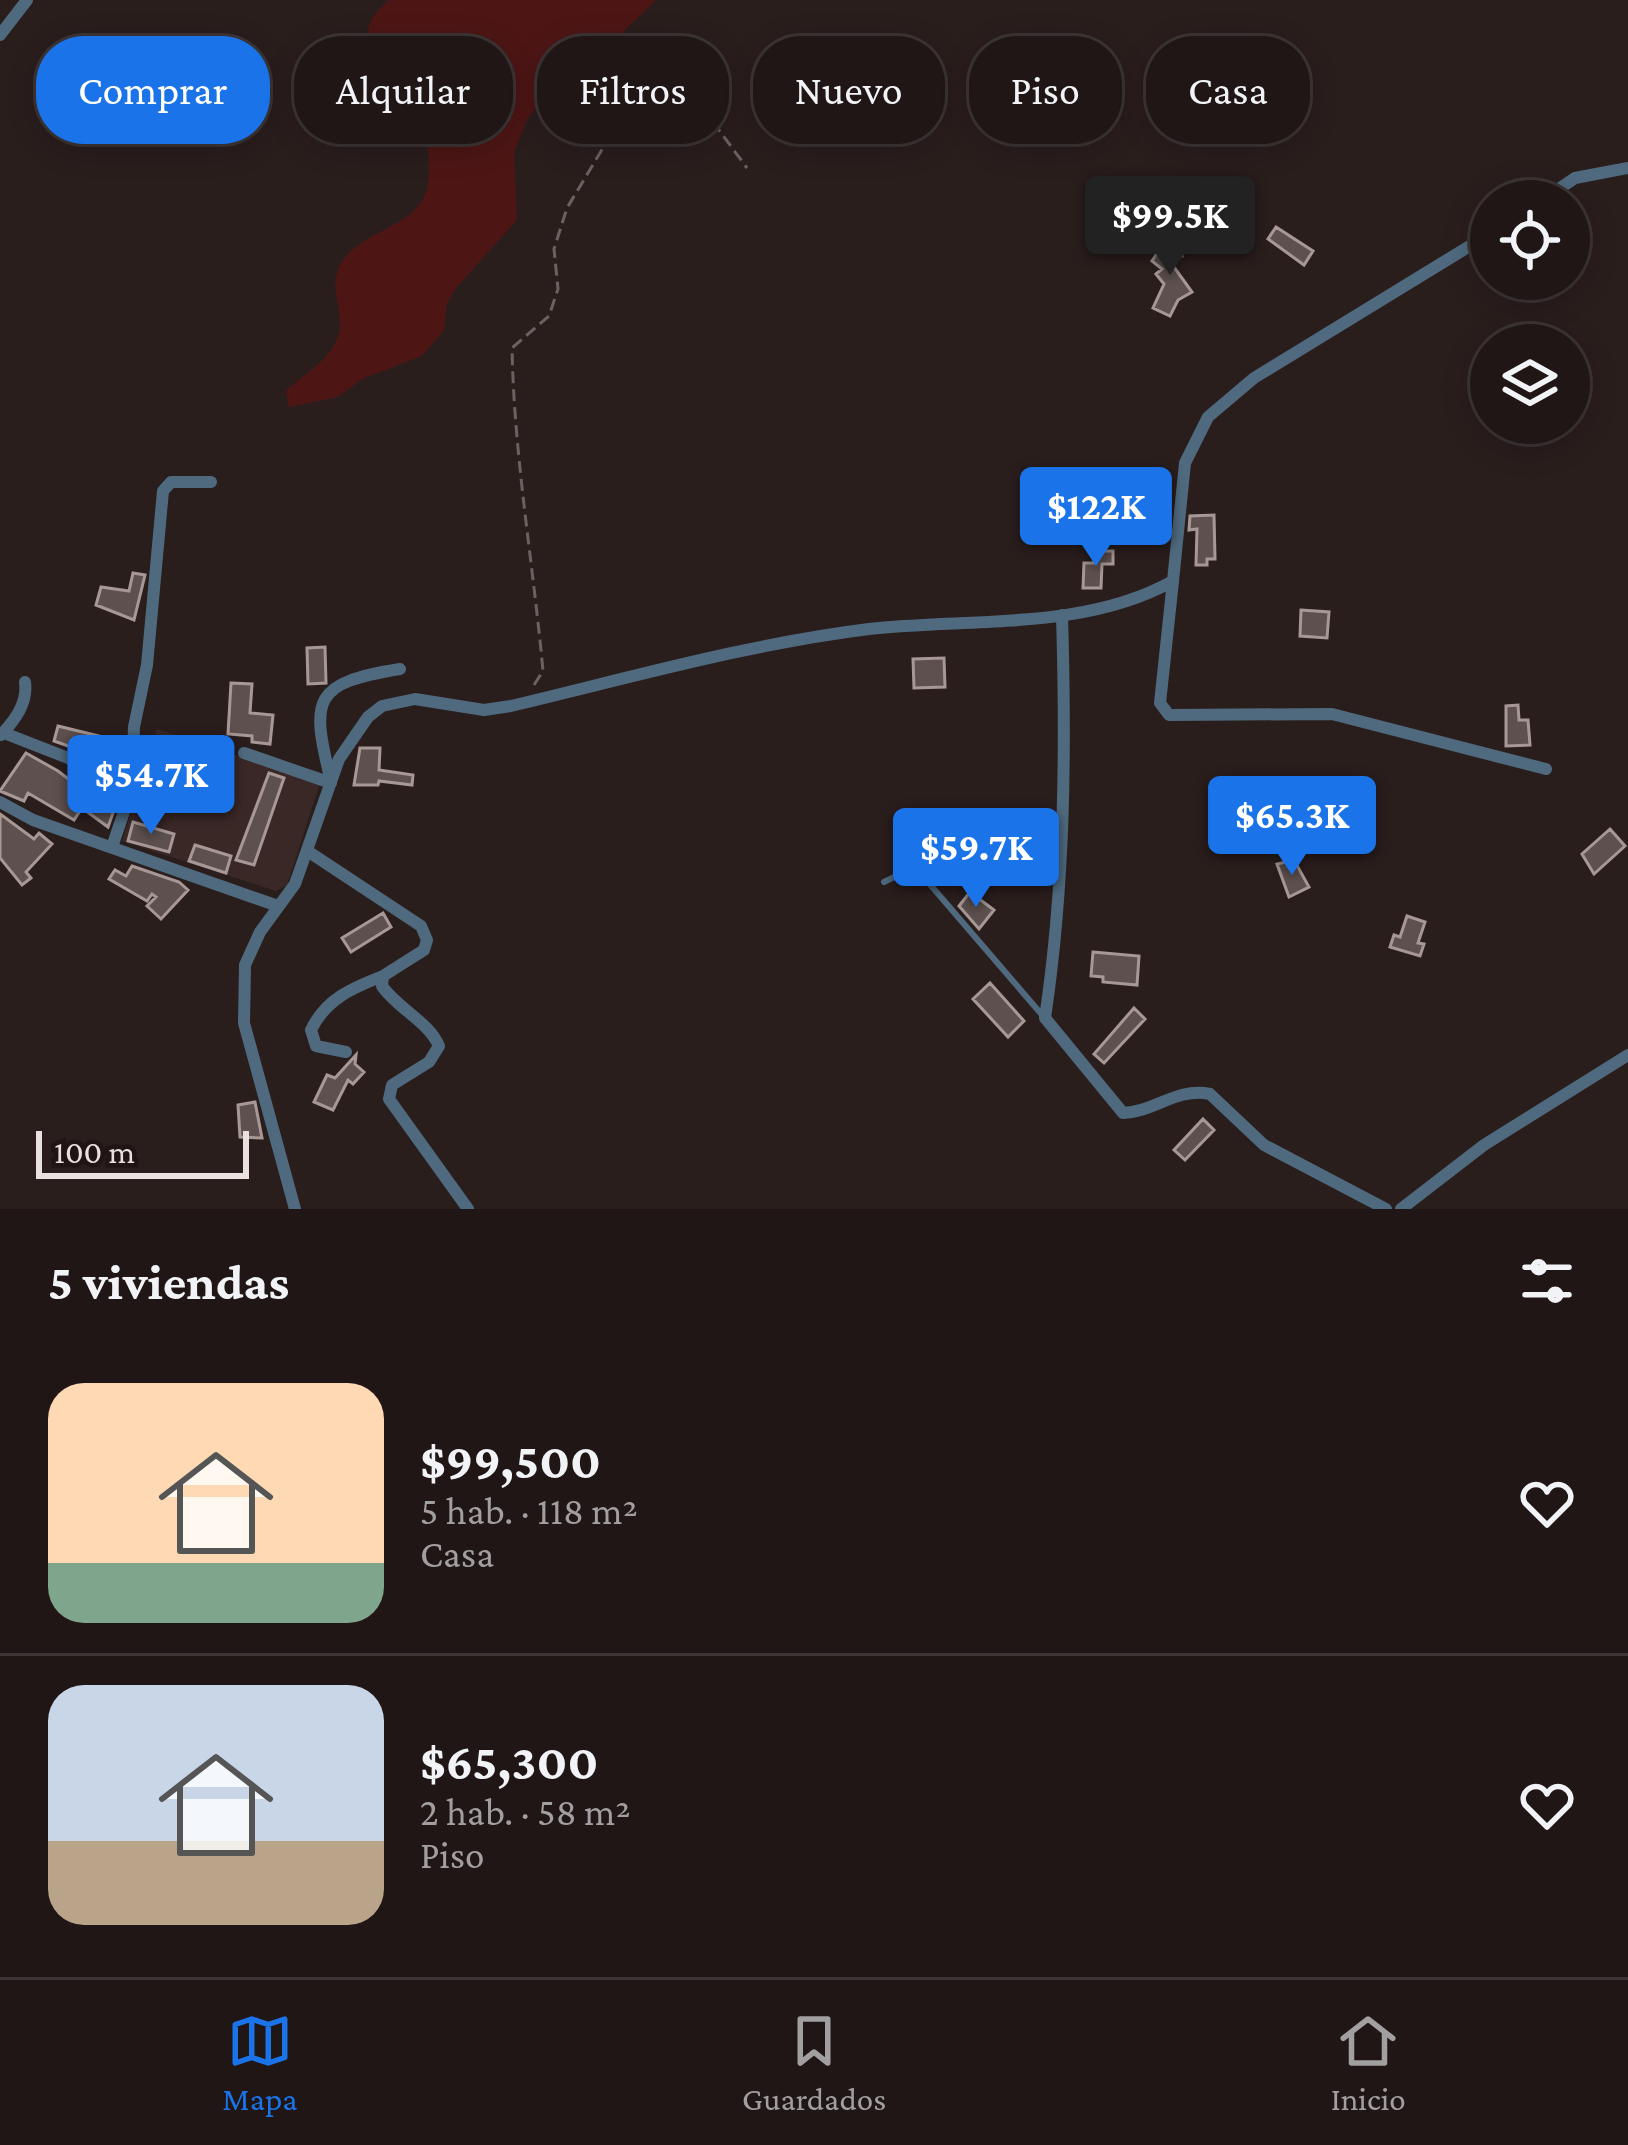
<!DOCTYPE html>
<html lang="es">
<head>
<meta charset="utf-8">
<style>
	:root { --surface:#201616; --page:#281f1f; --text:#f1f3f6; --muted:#a29fa1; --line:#3d3535; --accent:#1a73e8 }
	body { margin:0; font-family:"Crimson Pro",serif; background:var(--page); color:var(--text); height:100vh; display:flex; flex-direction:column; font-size:45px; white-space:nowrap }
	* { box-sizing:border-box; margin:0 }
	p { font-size:39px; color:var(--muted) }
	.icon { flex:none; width:66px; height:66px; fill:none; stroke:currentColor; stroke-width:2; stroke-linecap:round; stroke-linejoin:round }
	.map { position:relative; height:1209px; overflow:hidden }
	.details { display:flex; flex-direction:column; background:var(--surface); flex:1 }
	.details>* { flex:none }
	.hud { position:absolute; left:36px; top:36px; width:1557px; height:108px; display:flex; gap:24px }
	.controls { position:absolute; left:1470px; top:180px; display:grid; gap:24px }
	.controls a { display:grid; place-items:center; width:120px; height:120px; border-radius:50%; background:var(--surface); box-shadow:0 6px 30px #0003,0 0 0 3px var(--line); font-size:60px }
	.scale { position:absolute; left:36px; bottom:30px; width:213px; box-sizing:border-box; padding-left:12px; border:6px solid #e9e1e0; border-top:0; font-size:33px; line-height:42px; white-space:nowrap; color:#e9e1e0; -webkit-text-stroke:9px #201514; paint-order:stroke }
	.price { position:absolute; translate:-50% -102px; padding:0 27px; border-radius:12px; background:var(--accent); color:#fff; font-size:39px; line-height:78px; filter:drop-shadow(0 3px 6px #0008) }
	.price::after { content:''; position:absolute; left:50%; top:72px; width:36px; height:27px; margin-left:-18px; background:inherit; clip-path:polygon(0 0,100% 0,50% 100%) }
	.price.selected { background:#222; color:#fff }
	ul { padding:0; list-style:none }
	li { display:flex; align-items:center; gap:36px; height:300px; padding:0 48px }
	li+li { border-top:3px solid var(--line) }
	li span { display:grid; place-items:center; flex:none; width:336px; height:240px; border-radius:36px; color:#555 }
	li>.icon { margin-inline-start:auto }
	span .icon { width:144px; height:144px; fill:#fffc; stroke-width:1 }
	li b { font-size:51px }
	h2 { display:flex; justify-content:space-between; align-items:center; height:144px; padding:0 48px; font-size:51px }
	.tag { padding:0 42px; border-radius:48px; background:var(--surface); box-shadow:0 6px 30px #0003,0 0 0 3px var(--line); font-size:42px; line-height:108px }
	.tag.selected { background:var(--accent); color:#fff }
	.tabs { display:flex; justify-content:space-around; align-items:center; height:168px; border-top:3px solid var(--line); background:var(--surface); font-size:33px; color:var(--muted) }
	.tabs a { display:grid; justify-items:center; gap:6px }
	.tabs .selected { color:var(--accent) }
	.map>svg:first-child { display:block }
</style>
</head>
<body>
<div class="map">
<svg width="1628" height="1209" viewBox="0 0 1628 1209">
	<rect width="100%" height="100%" fill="#2a1e1d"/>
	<path fill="#3a2827" d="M157,729L320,783L287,885L276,891L122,841Z"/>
	<path fill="#4d1615" d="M388,0H656L601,53L542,98L527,120L514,152L517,220L456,288L447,303L444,330L422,356L362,379L338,397L289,407L286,391C311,367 346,353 339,312C337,296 332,283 339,267C356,230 417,229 427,189C431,172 427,151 428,134C422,132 415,131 410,128C389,115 361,47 370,23C373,15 382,7 388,0Z"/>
	<path fill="#5d504e" stroke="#a79896" stroke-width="3" d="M1276,227L1313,251L1304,265L1268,239Z
		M1166,240H1182V256H1166L1192,292L1178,300L1170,316L1153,308L1164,284L1156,274L1162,269L1152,261Z
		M1214,515L1215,559H1207V565H1196L1197,529L1189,530L1190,516Z
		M1094,551H1113V564H1102L1101,588H1083L1084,563H1094Z
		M133,573L145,575L134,620L96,605L101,587L129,591Z
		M1301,610L1329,612L1327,638L1300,636Z
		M325,647L326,683L308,684L307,648Z
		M944,658L945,687L914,688L913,659Z
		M231,683L252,684L250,713L273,715L270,744L252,742V736L228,734Z
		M1518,705L1519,720H1528L1530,745L1506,746V706Z
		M58,726L123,742L122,765L54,741Z
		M360,748H380L379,770L413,775L412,785L379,781L378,785H354Z
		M26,753L58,771L113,813L108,827L82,808L74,820L28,793L24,801L0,791Z
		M269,773L284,778L254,865L236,860Z
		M0,814L34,839L39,833L52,844L26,872L31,878L22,885L0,858Z
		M133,822L174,834L169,852L128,841Z
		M1610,829L1625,846L1594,874L1582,854Z
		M195,845L231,856L226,873L189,861Z
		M1294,860L1309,887L1289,897L1277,864Z
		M132,866L179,882L188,890L161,919L147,906L156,897L152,894L147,901L109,879L115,870L126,876Z
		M970,892L994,910L979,929L959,906Z
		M383,913L391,927L351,952L342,938Z
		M1407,916L1425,922L1418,943L1424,944L1420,956L1390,947L1394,935L1400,937Z
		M1093,952L1139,956L1137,985L1103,982V977L1091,976Z
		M990,983L1024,1021L1008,1037L973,999Z
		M1134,1008L1145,1019L1104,1063L1094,1054Z
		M356,1055L355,1064L364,1072L353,1084L348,1080L333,1110L314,1102L327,1075L335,1078Z
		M255,1102L262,1138L240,1137L238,1105Z
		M1203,1119L1214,1130L1185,1160L1174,1150Z"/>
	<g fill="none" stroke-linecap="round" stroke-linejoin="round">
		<path stroke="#6b6160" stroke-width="3" stroke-dasharray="12 6" stroke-linecap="butt" d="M534,685L543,671C533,562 514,456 512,348L549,316L558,289L554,249L567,208L609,138L648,95L670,90L696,99L747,168"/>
		<path stroke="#4f6a7f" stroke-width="6" d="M884,882L915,867L1043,1016"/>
		<path stroke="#4f6a7f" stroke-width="12" d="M0,35L27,0
			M1541,201L1575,178L1628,168
			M1173,581L1160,703L1169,715L1332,714L1546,769
			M1062,615C1066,750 1065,884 1045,1018L1123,1113C1155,1112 1176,1087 1210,1094L1264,1145L1386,1209
			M4,733L127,781
			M1,735C15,720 28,703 25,682
			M244,753L331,783
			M331,781C310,698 313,683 400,669
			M0,802L33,820L278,906
			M112,847L132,788L134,727L147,665L163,491L171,482H211
			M309,852L421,926L427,940L424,950L383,976L382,986C397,1008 429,1022 439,1046L429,1062L392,1085L389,1099L468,1209
			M346,1052L316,1046L311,1030C326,999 352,988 383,976
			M295,1209L244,1023L245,965L260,932L295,884L339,759L368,717L382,706L415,699L484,710L511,706C629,678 748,644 869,629C968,618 1084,631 1173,581L1185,463L1208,417L1254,378L1491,233
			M1401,1209L1484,1145L1628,1055"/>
	</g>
</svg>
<div class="controls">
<a><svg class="icon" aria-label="locate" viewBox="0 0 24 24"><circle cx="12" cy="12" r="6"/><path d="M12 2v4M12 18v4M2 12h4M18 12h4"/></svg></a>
<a><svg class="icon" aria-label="layers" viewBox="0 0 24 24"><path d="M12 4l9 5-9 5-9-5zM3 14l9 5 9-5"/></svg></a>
</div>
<div class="scale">100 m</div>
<b class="price selected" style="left:1170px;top:278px">$99.5K</b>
<b class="price" style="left:1096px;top:569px">$122K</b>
<b class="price" style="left:151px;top:837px">$54.7K</b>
<b class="price" style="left:1292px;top:878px">$65.3K</b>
<b class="price" style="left:976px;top:910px">$59.7K</b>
<div class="hud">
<a class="tag selected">Comprar</a>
<a class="tag">Alquilar</a>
<a class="tag">Filtros</a>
<a class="tag">Nuevo</a>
<a class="tag">Piso</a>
<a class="tag">Casa</a>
</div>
</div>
<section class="details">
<h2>5 viviendas<svg class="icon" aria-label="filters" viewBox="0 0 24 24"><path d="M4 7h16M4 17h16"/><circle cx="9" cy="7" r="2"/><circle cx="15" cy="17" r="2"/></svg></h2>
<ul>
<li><span style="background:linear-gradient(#ffd9b3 75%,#7fa58c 0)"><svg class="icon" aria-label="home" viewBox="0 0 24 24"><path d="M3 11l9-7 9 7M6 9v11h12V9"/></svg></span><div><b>$99,500</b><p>5 hab. · 118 m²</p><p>Casa</p></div><svg class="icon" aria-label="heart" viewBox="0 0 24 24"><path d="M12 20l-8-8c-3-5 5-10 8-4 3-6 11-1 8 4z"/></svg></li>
<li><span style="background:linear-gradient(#c9d6e8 65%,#b9a48a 0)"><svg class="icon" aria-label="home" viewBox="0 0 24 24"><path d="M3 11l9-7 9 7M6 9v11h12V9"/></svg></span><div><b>$65,300</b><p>2 hab. · 58 m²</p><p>Piso</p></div><svg class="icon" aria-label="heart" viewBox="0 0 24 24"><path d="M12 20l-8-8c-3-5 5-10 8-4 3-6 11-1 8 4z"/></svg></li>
</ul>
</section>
<nav class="tabs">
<a class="selected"><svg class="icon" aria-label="map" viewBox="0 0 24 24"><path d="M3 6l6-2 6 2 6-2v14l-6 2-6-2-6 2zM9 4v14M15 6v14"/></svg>Mapa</a>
<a><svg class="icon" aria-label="saved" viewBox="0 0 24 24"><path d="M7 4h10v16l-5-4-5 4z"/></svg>Guardados</a>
<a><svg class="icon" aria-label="home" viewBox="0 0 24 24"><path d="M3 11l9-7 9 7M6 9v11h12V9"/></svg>Inicio</a>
</nav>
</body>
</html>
